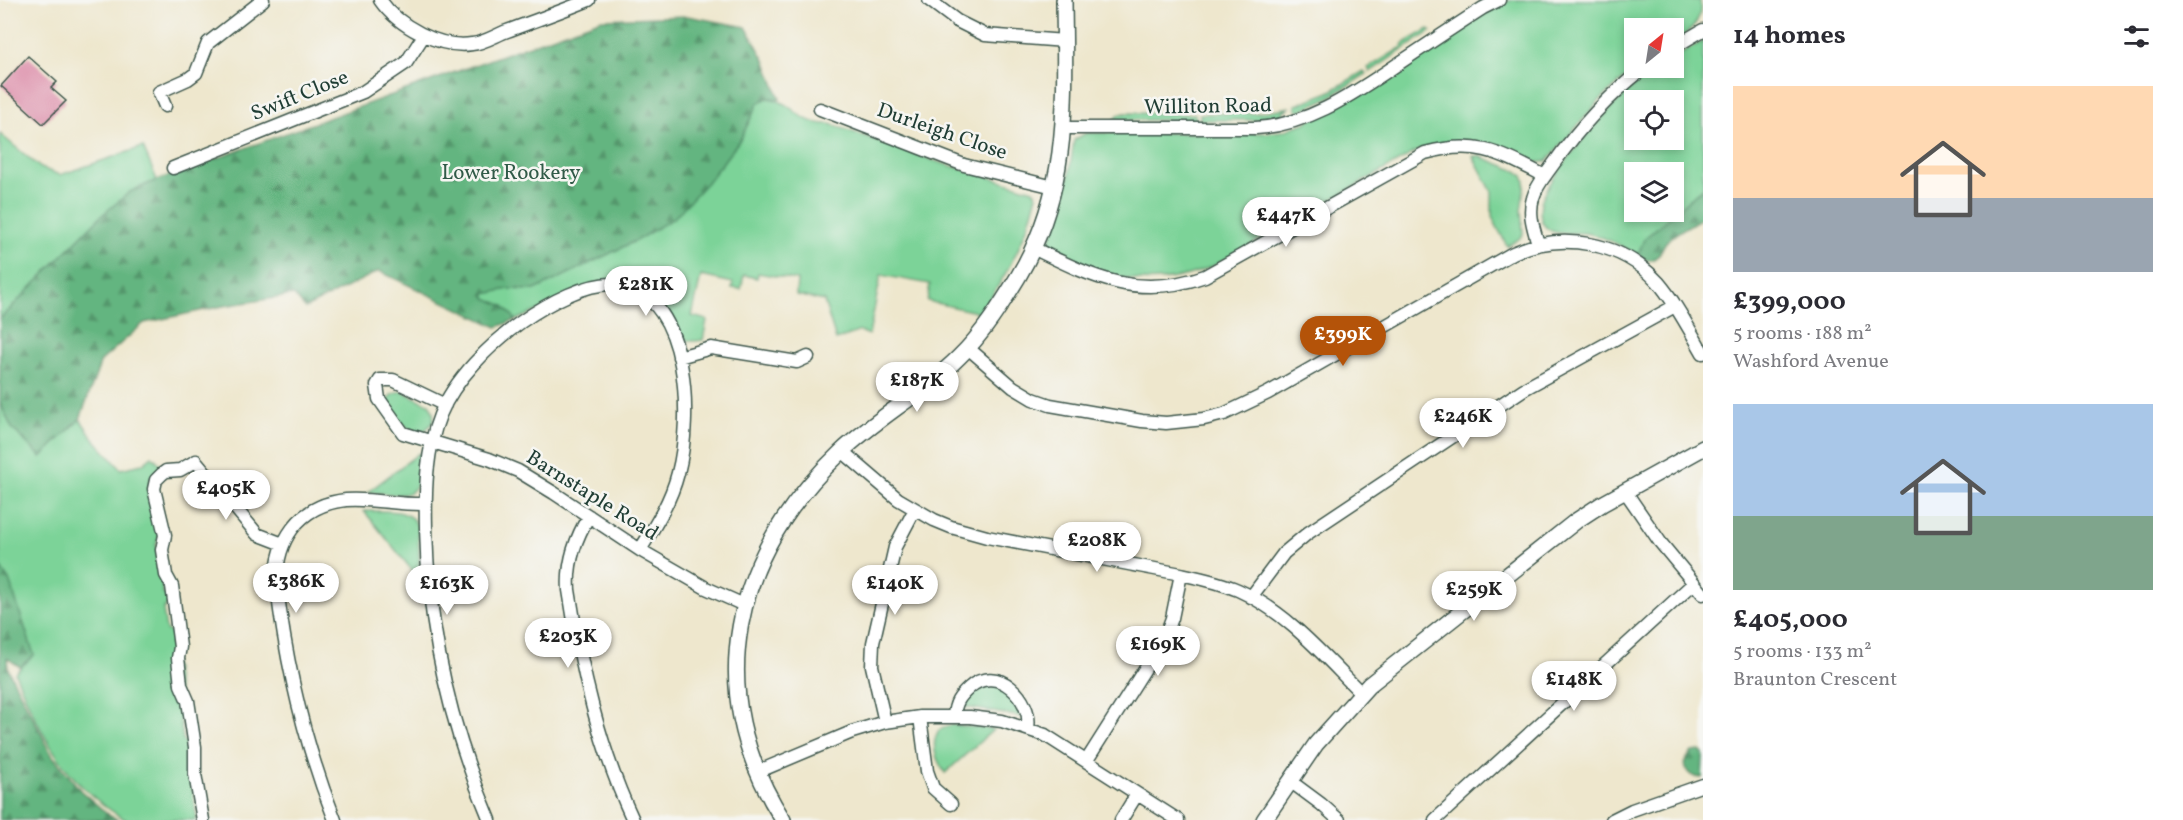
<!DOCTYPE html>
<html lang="en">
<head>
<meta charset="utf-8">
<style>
	:root { --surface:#fff; --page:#f2f2f3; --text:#2b2b33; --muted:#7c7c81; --accent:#b45309 }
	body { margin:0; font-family:Vollkorn,serif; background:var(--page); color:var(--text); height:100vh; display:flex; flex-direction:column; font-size:22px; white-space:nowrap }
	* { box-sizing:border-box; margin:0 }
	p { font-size:20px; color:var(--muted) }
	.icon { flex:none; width:33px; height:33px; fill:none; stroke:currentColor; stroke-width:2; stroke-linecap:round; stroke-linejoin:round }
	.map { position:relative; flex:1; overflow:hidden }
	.side { display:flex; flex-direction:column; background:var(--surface); width:480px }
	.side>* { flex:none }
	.needle { width:39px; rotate:30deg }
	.fabs { position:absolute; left:1624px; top:18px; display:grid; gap:12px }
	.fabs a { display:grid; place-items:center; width:60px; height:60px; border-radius:0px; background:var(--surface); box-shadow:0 3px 9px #0003; font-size:30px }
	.price { position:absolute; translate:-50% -51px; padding:0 14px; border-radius:21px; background:#fff; color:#222; font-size:20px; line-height:39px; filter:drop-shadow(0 2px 3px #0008) }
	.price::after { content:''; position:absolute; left:50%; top:36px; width:18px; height:14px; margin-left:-9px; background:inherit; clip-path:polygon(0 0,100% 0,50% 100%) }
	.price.on { background:var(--accent); color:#fff }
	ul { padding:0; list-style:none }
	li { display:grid; align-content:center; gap:12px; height:318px; padding:0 30px }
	li span { display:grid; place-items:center; height:186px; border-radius:0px; color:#555 }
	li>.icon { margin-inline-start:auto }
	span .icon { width:108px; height:108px; fill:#fffc; stroke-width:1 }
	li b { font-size:26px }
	h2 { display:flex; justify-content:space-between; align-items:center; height:72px; padding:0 30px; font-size:26px }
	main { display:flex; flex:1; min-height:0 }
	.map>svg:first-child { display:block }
</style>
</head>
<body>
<main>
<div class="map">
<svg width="1703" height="820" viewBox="0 0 1703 820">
	<defs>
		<pattern id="forest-firs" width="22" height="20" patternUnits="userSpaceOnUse" patternTransform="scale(1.5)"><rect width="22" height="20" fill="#64b580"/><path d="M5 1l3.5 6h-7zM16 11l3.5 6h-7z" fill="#52946a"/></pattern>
	</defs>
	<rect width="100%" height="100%" fill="#f6f6f2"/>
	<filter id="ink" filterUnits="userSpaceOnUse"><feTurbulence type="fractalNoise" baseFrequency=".0167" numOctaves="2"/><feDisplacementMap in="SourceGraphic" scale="12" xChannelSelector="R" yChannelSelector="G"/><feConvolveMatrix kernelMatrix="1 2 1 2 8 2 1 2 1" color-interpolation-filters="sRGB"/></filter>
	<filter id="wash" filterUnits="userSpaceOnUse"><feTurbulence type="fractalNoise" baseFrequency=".008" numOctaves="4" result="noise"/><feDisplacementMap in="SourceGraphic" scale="24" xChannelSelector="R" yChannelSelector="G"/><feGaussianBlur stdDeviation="1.35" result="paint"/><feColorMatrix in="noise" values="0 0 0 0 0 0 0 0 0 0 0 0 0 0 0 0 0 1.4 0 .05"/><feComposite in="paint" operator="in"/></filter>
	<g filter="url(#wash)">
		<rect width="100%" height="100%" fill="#eee7cd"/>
		<path fill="#7bd398" stroke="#4d8866" stroke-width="1.5" fill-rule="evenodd" d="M1511,0H1700C1703,22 1690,32 1674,41V28H1635L1636,68L1598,102L1547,161C1525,168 1503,147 1481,143C1460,139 1441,143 1421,149L1213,266C1167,286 1129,285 1082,265C1069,259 1056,255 1049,242L1060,210L1069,175L1074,140L1086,133H1264L1283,131L1305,123L1497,6Z
			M1429,29L1431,31L1370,72L1368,68L1404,46L1403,44Z
			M1703,41V188L1644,239L1638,255C1621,246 1603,235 1583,233C1570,232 1553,237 1544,225C1540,220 1540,210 1541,203C1546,177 1634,75 1660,68C1664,66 1670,68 1674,68V58ZM1635,100H1674V140H1635ZM1635,172H1674V212H1635Z
			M1364,71L1366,74L1330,97L1299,111L1296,109V105L1329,92Z
			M767,98C795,101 796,125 830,124L938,162L1033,190L1037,195C1027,239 1006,277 980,313L927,301L930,284L881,275L869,335L860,331L836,340L824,301L796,295L797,280L758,273L757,278L744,275L741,289L732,288L733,283L701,276L692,316L707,320L703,340C692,342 686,342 678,334L657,299L633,283L610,279L516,320L504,306L486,298L485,294L508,289L535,290L637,240L711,178L741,138L758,103Z
			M1290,107L1282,112L1283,116L1261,120H1200V114L1257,113Z
			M1125,113L1195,114L1196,120H1114L1118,115Z
			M0,134L41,168L60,175L143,147L157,180L130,192L101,216L0,319Z
			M1473,156H1479L1517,171L1523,176L1525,181L1521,211L1523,234L1519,239L1507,246L1492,217V192Z
			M401,391L429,404C438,417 433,428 418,433C405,428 391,415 388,400L391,395Z
			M0,403L12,428L41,457L80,419L93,438L121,469L142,464L152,456L162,466L150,479L160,532L156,545L163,593L168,597L169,603L163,609L166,630L174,634L175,639L171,644L180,704L185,707V713L180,719L183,741L190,745V750L187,755L197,820H126C64,784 42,736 15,673L34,655L9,580L0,567Z
			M419,453L422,457C421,503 405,495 368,492Z
			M364,511C383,512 411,506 418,528L420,580Z
			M991,685C1005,686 1022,702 1023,717L965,707V702C972,694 981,687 991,685Z
			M951,725L994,729L945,773C936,760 930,744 939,730Z"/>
		<path fill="url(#forest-firs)" stroke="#42795a" stroke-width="1.5" d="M687,16L746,27L766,62L780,99L767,98L758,103L741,138L711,178L674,218L637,240L535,290L508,289L485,294L486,298L504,306L516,320L497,327L379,271L305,308L294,295L223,306L144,323L101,361L80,419L41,457L12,428L0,403V319L101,216L130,192L157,180L602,19Z
			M1703,188V217C1692,225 1675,232 1666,242C1661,248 1660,258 1651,260C1646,262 1642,257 1638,255L1644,239Z
			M0,567L9,580L34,655L20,667L7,658L8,669L52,755L81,791L110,816L119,820H0Z
			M1700,751L1703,754L1702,778C1685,777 1680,764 1692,752Z"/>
		<g id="blocks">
			<path fill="#dc8aa7" d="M28,56L57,82L51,88L66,101L43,124L1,86Z"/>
		</g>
	</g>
	<g filter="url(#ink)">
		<use href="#blocks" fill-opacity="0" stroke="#3e564b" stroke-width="1.5"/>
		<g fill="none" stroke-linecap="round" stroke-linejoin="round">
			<g stroke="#3e564b" stroke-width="15">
				<path id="minor" d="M380,0C398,26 440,49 472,44C484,43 496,35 507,31C534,21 562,11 589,0
					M929,0L957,21L985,35L1065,41
					M1674,47L1703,30
					M165,106L159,92L188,79L196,73L208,43L263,0
					M820,109L964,165L1054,187
					M1064,128H1256C1311,125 1357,91 1401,62C1428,44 1455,26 1483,8L1499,0
					M173,168L363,92L406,63L424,35
					M1538,244C1534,229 1528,214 1533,198C1536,186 1545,176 1552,166C1578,129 1608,96 1644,68
					M1033,248C1094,278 1138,300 1205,276L1425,153C1477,139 1500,153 1545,176
					M968,348L1013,387L1033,399L1050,405L1142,421L1166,423L1204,419L1224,414L1268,393L1513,253C1562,231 1622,242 1658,282C1676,303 1689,329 1703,353
					M679,357L711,348L797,362L808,357
					M445,405L393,380H380L377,385L379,399L403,433L489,459L518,471L554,493L640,550L706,588L744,605
					M842,451L898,499L934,520L951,527L987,537L1181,574C1200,578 1220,582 1238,590C1287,612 1324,656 1361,693
					M1625,491L1660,542L1703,594
					M589,516C575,539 567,563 569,590C581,669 599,747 633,820
					M1251,597L1284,553L1308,533L1524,389L1675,306
					M954,716C955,703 959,697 969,688C997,662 1033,700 1028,728
					M920,717L927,771L933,788L951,804
					M885,722L872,666L873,643L895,547L915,509
					M1087,760L1165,637L1172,618L1181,574
					M757,772L852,732L885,722L920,717H970L1002,721L1045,735L1178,820
					M1290,781L1321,804L1339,820
					M203,820L195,774V747L188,701L181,685L178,658L180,647L172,586L166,575L162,550L165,535L154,489L156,480L162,474L166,471L180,470L196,461L257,534L283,544
					M335,820C305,745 287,669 277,588C274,542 298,505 346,500C372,498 399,505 425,504
					M490,820C450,727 428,629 426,528C425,491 426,450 440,415C454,380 490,344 521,322C545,305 590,279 621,285C691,299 692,420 678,473C671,501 655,526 640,550
					M1121,820L1137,794
					M1435,820L1694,583
					M1612,820L1632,810L1703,785"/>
			</g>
			<g stroke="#3e564b" stroke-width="18">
				<path id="tertiary" d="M783,820C701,690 732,555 841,452C878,417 923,393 959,357C983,334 1001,305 1018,277C1071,188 1065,99 1064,0
					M1264,820L1316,744L1369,685L1576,521L1602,504L1703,448"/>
			</g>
			<use href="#minor" stroke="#fff" stroke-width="12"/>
			<use href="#tertiary" stroke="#fff" stroke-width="15"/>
		</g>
	</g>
	<g text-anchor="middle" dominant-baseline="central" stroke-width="5" stroke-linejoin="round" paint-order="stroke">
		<g font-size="21" fill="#1f3d34" stroke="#f6f6f2">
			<text transform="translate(300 96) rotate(-22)">Swift Close</text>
			<text transform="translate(1208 107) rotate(-1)">Williton Road</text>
			<text transform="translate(942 132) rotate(19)">Durleigh Close</text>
			<text transform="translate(592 496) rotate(32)">Barnstaple Road</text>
		</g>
		<g font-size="21" fill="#315b48" stroke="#f6f6f2">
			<text x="511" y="173">Lower Rookery</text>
		</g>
	</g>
</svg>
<div class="fabs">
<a><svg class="needle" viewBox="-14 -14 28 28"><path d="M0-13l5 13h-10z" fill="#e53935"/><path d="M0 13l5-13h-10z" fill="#7c7c81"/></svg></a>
<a><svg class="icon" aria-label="locate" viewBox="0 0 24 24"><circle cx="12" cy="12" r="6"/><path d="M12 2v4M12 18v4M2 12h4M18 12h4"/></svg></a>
<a><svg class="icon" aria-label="layers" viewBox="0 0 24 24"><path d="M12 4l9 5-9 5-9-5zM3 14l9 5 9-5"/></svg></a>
</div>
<b class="price" style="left:1286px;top:248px">£447K</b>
<b class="price" style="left:646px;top:317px">£281K</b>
<b class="price on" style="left:1343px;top:367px">£399K</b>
<b class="price" style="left:917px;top:413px">£187K</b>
<b class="price" style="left:1463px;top:449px">£246K</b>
<b class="price" style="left:226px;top:521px">£405K</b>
<b class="price" style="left:1097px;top:573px">£208K</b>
<b class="price" style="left:296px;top:614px">£386K</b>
<b class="price" style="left:447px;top:616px">£163K</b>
<b class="price" style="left:895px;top:616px">£140K</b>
<b class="price" style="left:1474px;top:622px">£259K</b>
<b class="price" style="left:568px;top:669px">£203K</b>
<b class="price" style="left:1158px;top:677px">£169K</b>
<b class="price" style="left:1574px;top:712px">£148K</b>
</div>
<section class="side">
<h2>14 homes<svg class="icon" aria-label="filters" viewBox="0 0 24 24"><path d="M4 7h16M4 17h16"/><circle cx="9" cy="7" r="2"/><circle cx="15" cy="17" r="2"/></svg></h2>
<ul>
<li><span style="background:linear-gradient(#ffd9b3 60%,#9aa5b1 0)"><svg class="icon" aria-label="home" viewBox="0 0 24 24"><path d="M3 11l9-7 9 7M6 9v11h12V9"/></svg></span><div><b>£399,000</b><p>5 rooms · 188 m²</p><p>Washford Avenue</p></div></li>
<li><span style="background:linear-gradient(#a9c7e8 60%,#7fa58c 0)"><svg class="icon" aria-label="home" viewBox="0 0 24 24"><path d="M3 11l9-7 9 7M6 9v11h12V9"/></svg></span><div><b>£405,000</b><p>5 rooms · 133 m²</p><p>Braunton Crescent</p></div></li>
</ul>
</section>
</main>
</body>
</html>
